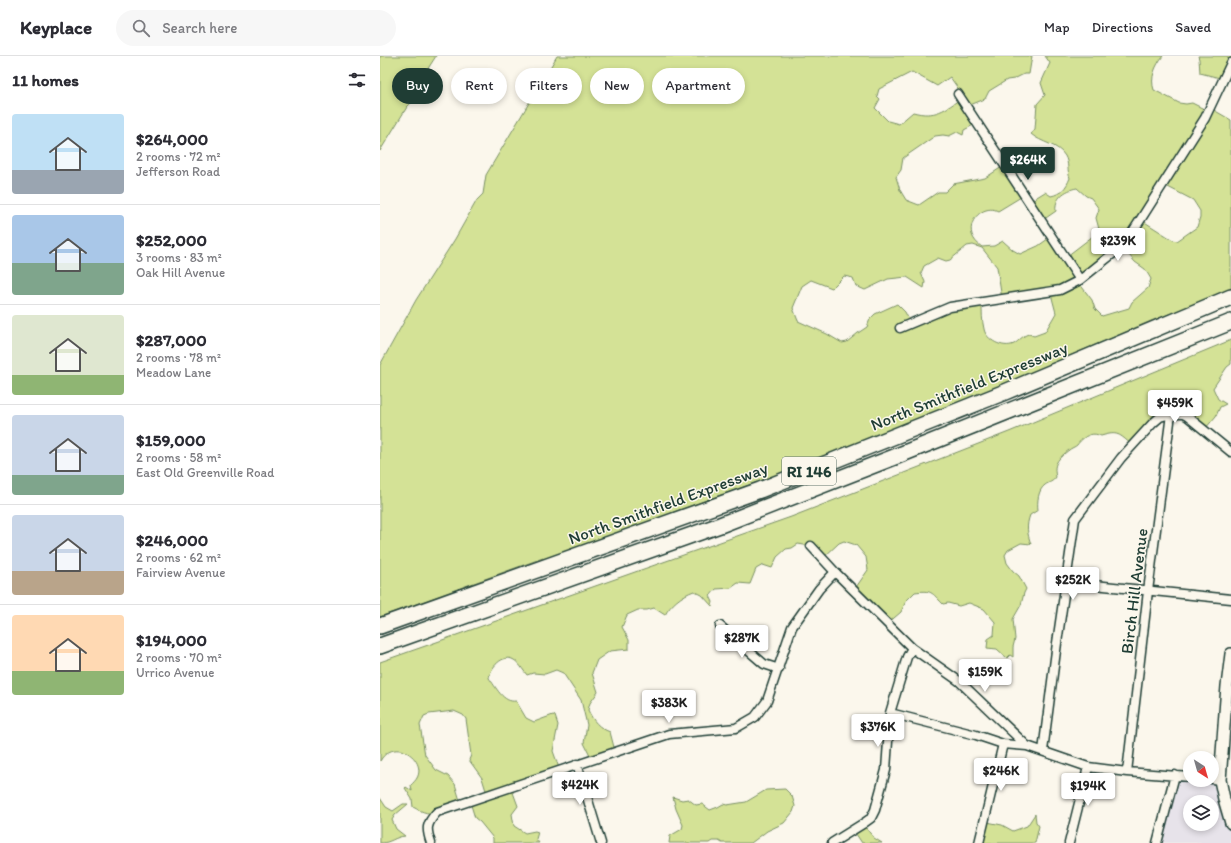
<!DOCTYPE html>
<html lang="en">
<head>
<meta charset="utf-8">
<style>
	:root { --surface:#fff; --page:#f7f7f7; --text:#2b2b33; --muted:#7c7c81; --line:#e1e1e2; --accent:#1f3d34 }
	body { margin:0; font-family:Itim,sans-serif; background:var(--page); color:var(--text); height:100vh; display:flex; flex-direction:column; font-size:15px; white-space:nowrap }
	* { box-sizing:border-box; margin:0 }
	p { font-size:13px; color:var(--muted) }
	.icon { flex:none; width:22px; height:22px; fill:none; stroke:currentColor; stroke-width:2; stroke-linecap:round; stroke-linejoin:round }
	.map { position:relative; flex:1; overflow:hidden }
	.drawer { display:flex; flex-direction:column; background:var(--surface); width:380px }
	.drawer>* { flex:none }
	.top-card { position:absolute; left:12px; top:12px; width:380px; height:36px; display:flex; gap:8px }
	.needle { width:26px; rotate:143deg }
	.controls { position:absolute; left:803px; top:695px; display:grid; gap:8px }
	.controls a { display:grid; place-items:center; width:36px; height:36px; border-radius:50%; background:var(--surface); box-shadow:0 2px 6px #0003; font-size:20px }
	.price { position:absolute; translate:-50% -34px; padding:0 9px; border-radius:4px; background:#fff; color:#222; font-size:13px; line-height:26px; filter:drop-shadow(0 1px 2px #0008) }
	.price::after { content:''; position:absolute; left:50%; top:24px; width:12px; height:9px; margin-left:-6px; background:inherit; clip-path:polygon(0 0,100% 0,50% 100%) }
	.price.on { background:var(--accent); color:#fff }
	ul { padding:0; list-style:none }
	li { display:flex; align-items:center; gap:12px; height:100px; padding:0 12px }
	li+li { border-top:1px solid var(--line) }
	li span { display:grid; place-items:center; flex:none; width:112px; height:80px; border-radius:4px; color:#555 }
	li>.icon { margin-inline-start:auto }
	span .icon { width:48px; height:48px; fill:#fffc; stroke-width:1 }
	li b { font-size:17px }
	h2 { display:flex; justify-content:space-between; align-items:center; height:48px; padding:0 12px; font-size:17px }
	.pill { padding:0 14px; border-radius:18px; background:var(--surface); box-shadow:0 2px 6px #0003; font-size:14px; line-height:36px }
	.pill.on { background:var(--accent); color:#fff }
	header { display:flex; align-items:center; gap:24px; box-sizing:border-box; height:56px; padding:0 20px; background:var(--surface); border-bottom:1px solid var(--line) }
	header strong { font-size:19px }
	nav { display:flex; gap:22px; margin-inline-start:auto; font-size:14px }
	.search { width:280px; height:36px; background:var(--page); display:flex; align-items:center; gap:10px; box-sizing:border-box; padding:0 14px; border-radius:22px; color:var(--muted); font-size:15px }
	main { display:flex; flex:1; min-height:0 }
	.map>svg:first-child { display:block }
</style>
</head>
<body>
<header>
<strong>Keyplace</strong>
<div class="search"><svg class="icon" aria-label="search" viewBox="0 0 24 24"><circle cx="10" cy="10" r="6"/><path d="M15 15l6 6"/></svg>Search here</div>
<nav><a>Map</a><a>Directions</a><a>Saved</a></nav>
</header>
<main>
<section class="drawer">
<h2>11 homes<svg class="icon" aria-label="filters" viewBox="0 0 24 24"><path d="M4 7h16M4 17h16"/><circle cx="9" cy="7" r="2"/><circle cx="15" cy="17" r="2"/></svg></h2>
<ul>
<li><span style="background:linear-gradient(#bfe0f5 70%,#9aa5b1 0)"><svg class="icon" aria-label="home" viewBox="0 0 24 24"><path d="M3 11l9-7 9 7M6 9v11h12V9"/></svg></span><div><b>$264,000</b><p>2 rooms · 72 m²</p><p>Jefferson Road</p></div></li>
<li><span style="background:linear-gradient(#a9c7e8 60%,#7fa58c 0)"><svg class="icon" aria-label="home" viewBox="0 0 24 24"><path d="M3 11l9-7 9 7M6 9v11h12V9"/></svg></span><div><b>$252,000</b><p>3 rooms · 83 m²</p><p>Oak Hill Avenue</p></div></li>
<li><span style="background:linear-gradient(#dfe7d0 75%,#8fb573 0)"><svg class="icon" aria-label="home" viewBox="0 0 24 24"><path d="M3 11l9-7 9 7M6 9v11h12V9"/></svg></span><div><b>$287,000</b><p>2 rooms · 78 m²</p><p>Meadow Lane</p></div></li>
<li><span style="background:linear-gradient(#c9d6e8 75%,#7fa58c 0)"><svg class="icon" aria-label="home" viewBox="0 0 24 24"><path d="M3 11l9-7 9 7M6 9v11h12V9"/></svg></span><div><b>$159,000</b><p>2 rooms · 58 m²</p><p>East Old Greenville Road</p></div></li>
<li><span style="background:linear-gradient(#c9d6e8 70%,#b9a48a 0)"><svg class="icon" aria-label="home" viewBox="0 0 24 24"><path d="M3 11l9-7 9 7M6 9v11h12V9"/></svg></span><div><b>$246,000</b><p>2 rooms · 62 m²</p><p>Fairview Avenue</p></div></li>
<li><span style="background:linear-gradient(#ffd9b3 70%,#8fb573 0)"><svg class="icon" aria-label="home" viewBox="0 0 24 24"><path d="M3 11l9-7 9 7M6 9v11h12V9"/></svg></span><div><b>$194,000</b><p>2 rooms · 70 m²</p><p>Urrico Avenue</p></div></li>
</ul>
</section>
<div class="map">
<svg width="851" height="787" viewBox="0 0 851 787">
	<rect width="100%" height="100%" fill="#fbf7ec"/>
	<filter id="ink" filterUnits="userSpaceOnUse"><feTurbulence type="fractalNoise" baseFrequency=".025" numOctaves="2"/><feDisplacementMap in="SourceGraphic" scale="8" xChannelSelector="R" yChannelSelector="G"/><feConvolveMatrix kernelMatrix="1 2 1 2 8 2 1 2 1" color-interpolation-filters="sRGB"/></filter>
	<g filter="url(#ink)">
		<path fill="#e7e3ea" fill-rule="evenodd" d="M795,721L810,724H835L851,770V787H778ZM810,746H832V768H810Z"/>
		<path fill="#d4e296" stroke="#7a9065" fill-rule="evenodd" d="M0,0H56L42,22L39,39L27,51L0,95Z
			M177,0H652L649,18H644L634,23L627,24L609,35L605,43L590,49L599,66L584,74L583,79L577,76L569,80L563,79L555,80L523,102L521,114L516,121L520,134L526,144L539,149L558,136H565L573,128L605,122L625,109L646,138L618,155C601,146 577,174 602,191L614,190L623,185L633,194L640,198L658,190L672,180L687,200L717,177L719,173L716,162L719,153L711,142L706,140L697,132C685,134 674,142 676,155L663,164L652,144L665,136L671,140C681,138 686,132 690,122C687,115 689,107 685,100C678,88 661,87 651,78L655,73L657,48L665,39L661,27L670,7L665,0H783C775,10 770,22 774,34L799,47L806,48L812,47L828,55L832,53L851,64V234L771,265L617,331L606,338L425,409L291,457L293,463L164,507L163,502L0,561V309L36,244L75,183L97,144L103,138L106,119ZM532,16L557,30L570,21L582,38L583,41C565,54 555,62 533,56L519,68L508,65L495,52L500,43L497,40L499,33ZM786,130L813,144L820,155V161L817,171L797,185L793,184L763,165ZM593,189L602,192L617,211L622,243L671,238L676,257L665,276L654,280L649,278C643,279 639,285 634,288C623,293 606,284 604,273C602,265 602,256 602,248L571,252L530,266L525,256L517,248L495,258L490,263L487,271L478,277L467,286L462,287L447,278L418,265L413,252L422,230L431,224L452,232L464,220L473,222L476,230L485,234L508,223L527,221L544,232L545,226L541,217L544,210L558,202L566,205L570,204L587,190ZM743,192L755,206L765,213L771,223L768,232L752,246L749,252L722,260L715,253L712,244L699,227L729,207Z
			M818,0H851V9L844,23L820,17L819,3Z
			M851,284V308L847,311L833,332L838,343L846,348L840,351L836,360L825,373L806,360H785L752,389C739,378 738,375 721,380C711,375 703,381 697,389C695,391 691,392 689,394C685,397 679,402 677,406C674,411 675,416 676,421C673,426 669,426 665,429C658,434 657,446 658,454L650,459C646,470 647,477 651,488L641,487L628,494L625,499L627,507L633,515L639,520L646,533L644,537L641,549L633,563L635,583L633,591V601L630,599L627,602L617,593L607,592L608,583L614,579L615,566L604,553L589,547L579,550L568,547L563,548C551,536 552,534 535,536L526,545L521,556L507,568L474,534L488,514L486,501L476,489L464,485L459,487L443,502L430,490L418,488L412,492L406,493L397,501L392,512L383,509L376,513L370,528L358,527L351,532L336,533L330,540L333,546L332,550L322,539L314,535C302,539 290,549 285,559L274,552L267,554H258L247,559L242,571L249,584V593L230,595L217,604L212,617L218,636L210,647L208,654C213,665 219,672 230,676L235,695L212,703L204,687L207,669L201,644L183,617L176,614L165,618L153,617L147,619C143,614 139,607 134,604C123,597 110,612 109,622C116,631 123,647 136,645L146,662L154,666L173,659L175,660L178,669L173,695L179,712L131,731L138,750L132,758L134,770L145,777L155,775L158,776L156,783L159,787H113V782L100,766L95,762L90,746L107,738L102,722L89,704L91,699L86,663L83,659L74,655L49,658L44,660L40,669L45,699L56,714L68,720L75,728L81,748C61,756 54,763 33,751L32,743L25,732L26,731L32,735L31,729C33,727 36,724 37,722C47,704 15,679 0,705V606L411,461L629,376Z
			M405,733L412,740L415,750L413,756L404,767L387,775L371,787H342L339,785H332L329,787H289L290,780L302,773L303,769L296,753L293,741L302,744L308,743L316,749L322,748L330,754L338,751L343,748L347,749L366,746L386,734Z
			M0,742L6,751L13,755L23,748H28L15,759L12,764L16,773L25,780C14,781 11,787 0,787Z
			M655,758L656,766L659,770L655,787H600L607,766L622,769L633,775L647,770Z
			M481,766L494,782L502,787H482L472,772Z"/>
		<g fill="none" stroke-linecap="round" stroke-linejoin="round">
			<g stroke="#1f3d34" stroke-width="11">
				<path id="minor" d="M578,38L700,224
					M520,272L570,251L680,234L700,224L745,188L825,62L851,7
					M431,490L455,516L532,592L579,625L647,690L708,711L747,716L810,721
					M685,526L851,543
					M340,570L384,608L399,613
					M510,657L596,679L623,688
					M663,695L677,587L695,463L741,402L773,367L780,361L791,358H803L807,360L851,396
					M197,708L221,787
					M747,716L768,535L791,358
					M832,723L840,724
					M51,787C46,773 46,768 57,756L289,678L356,672L375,661L387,645L412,571L439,533L455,516
					M452,787L484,767L491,762L495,754L506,714L510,657L527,601L532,592
					M599,787L623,688L647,690
					M689,787L708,711
					M777,787L795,719"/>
			</g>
			<g stroke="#1f3d34" stroke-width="14">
				<path id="secondary" d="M851,598L847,630L840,724L844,743L851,767"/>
			</g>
			<g stroke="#1f3d34" stroke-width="18">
				<path id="motorway" d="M0,570L380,434L625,336L851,241
					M0,590L340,469L517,400L851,266"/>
			</g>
			<use href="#minor" stroke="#fbf7ec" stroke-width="8"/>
			<use href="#secondary" stroke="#fbf7ec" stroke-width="11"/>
			<use href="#motorway" stroke="#fbf7ec" stroke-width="15"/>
		</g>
	</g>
	<g text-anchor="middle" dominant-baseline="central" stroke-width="3" stroke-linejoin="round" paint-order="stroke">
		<rect fill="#fbf7ec" stroke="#61756b" stroke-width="1" x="402" y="401" width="54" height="28" rx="3"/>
		<g font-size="16" font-weight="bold" fill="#1f3d34">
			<text x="429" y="415">RI 146</text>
		</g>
		<g font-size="17" fill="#1f3d34" stroke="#fbf7ec">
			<text transform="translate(589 330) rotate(-22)">North Smithfield Expressway</text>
			<text transform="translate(288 447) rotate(-20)">North Smithfield Expressway</text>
			<text transform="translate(754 535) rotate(-83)">Birch Hill Avenue</text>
		</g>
	</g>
</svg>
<div class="controls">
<a><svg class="needle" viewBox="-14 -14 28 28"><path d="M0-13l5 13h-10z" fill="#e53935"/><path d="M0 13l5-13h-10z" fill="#7c7c81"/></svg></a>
<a><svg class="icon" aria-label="layers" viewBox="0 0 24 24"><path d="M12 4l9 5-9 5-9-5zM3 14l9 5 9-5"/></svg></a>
</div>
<b class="price on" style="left:648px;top:125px">$264K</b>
<b class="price" style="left:738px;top:206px">$239K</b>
<b class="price" style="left:795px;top:368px">$459K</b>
<b class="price" style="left:693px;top:545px">$252K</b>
<b class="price" style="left:362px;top:603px">$287K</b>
<b class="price" style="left:605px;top:637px">$159K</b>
<b class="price" style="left:289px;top:668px">$383K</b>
<b class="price" style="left:498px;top:692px">$376K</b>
<b class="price" style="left:621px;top:736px">$246K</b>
<b class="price" style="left:200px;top:750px">$424K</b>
<b class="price" style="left:708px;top:751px">$194K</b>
<div class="top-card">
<a class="pill on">Buy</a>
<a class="pill">Rent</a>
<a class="pill">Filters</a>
<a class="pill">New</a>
<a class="pill">Apartment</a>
</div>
</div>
</main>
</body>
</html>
